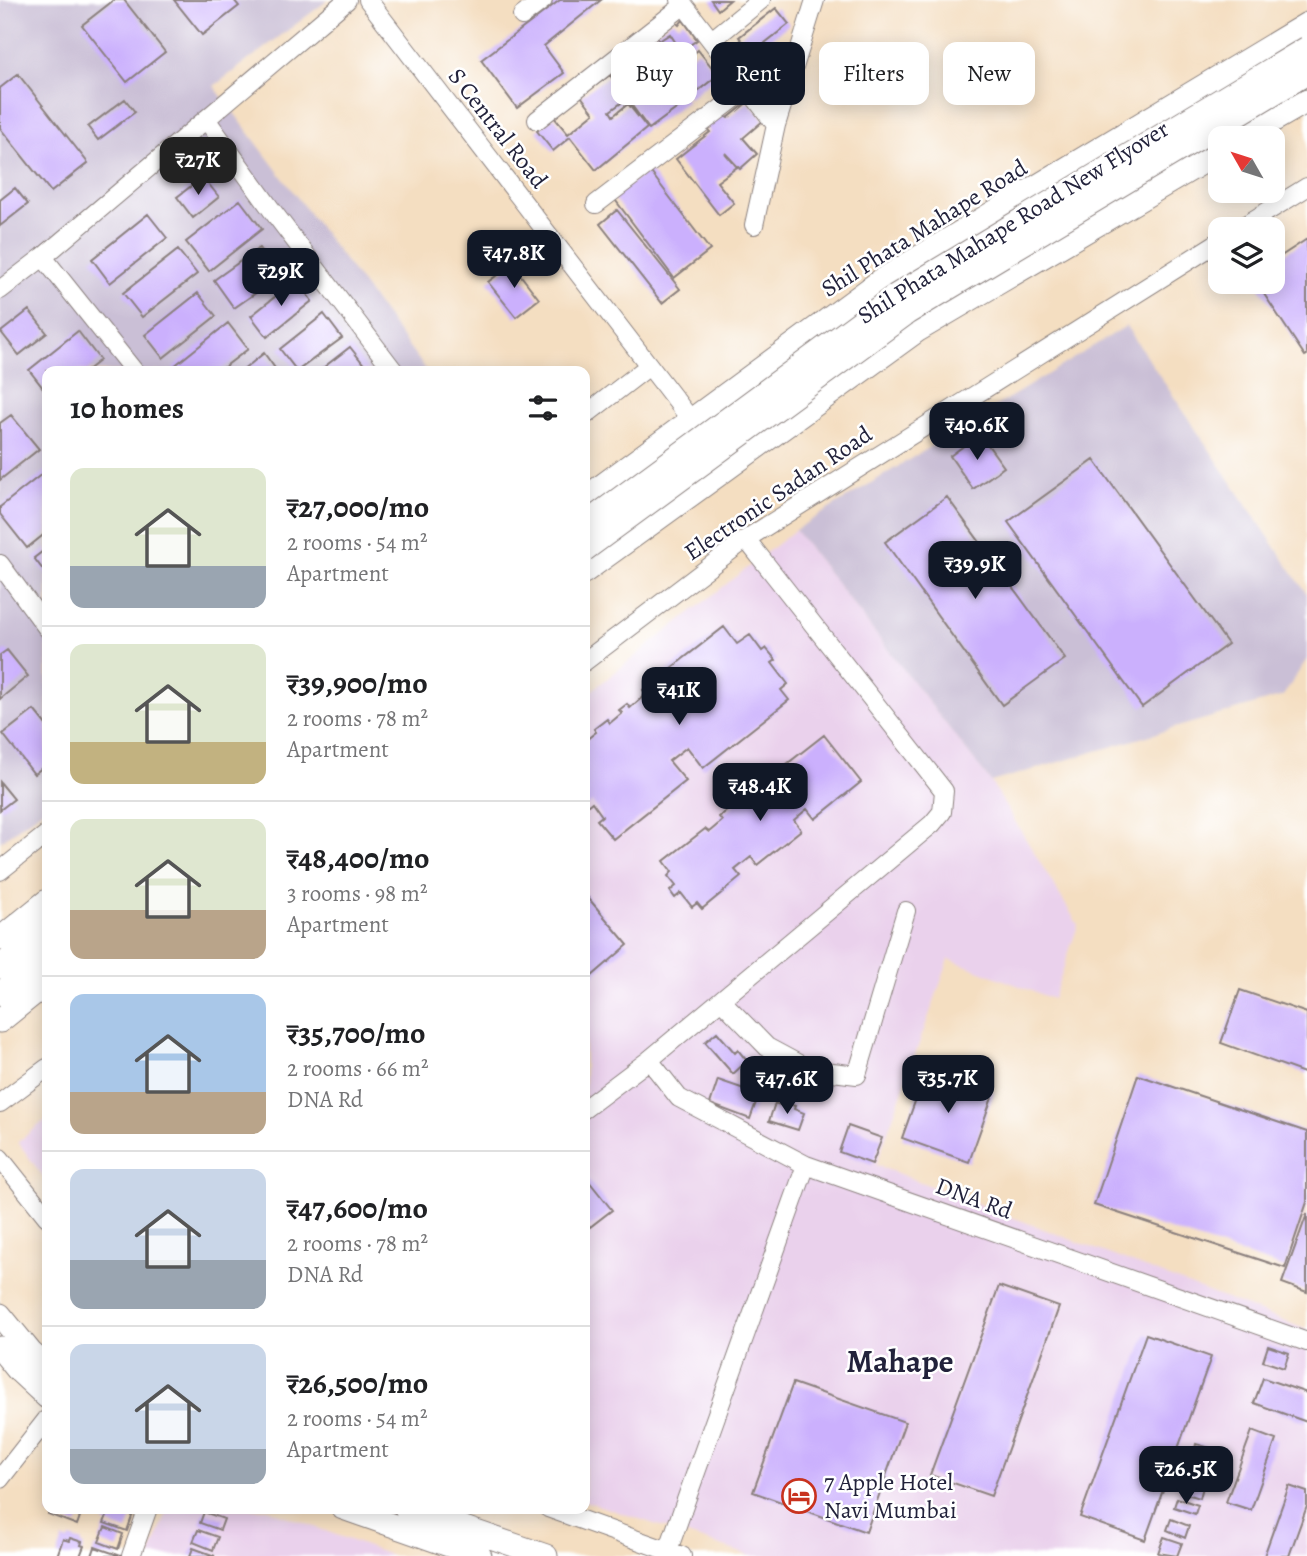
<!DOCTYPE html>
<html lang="en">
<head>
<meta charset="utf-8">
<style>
	:root { --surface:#fff; --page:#f6f6f6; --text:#202124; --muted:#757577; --line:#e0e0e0; --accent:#111827 }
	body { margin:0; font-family:Alegreya,serif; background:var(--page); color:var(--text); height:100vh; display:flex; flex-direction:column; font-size:26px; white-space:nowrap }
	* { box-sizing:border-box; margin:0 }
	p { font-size:23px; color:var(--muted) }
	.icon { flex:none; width:38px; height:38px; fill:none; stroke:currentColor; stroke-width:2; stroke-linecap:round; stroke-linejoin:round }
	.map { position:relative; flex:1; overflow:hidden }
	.details { position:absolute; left:42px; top:366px; width:548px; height:1148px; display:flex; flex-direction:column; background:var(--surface); border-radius:14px; box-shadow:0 4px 18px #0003 }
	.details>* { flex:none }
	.banner { position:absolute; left:611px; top:42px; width:590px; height:63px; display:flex; gap:14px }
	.needle { width:46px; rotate:309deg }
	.controls { position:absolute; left:1208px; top:126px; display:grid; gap:14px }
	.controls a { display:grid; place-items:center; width:77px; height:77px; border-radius:14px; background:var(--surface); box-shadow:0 4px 18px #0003; font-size:35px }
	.price { position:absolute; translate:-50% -60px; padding:0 16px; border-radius:14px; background:var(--accent); color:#fff; font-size:23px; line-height:46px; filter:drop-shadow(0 2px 4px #0008) }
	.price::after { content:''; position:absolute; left:50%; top:42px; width:21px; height:16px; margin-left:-10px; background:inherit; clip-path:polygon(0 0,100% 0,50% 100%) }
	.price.selected { background:#222; color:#fff }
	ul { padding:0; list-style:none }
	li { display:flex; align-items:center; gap:21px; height:175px; padding:0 28px }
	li+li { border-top:2px solid var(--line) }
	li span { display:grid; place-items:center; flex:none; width:196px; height:140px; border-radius:14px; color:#555 }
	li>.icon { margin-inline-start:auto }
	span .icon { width:84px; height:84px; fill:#fffc; stroke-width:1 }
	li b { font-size:30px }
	h2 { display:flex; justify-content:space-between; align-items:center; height:84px; padding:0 28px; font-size:30px }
	.pill { padding:0 24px; border-radius:14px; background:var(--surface); box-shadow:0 4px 18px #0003; font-size:24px; line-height:63px }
	.pill.selected { background:var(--accent); color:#fff }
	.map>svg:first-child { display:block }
</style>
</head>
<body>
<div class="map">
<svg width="1307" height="1556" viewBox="0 0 1307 1556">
	<rect width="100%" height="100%" fill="#fff"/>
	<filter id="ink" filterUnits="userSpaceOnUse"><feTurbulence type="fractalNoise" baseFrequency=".0143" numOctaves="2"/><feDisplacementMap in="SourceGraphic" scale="14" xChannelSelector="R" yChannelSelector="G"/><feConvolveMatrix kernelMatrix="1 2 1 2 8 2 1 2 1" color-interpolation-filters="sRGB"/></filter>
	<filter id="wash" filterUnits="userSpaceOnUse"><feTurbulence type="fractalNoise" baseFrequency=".00686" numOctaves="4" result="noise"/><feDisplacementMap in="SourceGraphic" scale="28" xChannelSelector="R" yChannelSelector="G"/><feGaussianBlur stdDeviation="1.57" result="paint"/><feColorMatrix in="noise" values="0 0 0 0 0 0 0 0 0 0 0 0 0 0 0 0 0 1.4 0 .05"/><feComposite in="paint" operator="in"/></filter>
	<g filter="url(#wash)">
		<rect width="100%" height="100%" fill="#f4dec1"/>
		<path fill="#ead1ec" d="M795,530L991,782L1078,925L1053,999L949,959L876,1165L1307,1330V1556H751L585,1501V696Z
			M47,1119V1182L18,1142Z
			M169,1508L267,1509L392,1556H150Z"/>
		<path fill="#cabfd6" d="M0,0H328L214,86L427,371H47V806L0,842Z
			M1126,326L1307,594V659L1283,696L991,782L795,530Z"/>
		<g id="blocks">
			<path fill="#cbb0fd" d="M114,0H124L165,52L127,82L82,25Z
				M174,0H234L239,6L202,35Z
				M560,0H601L544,46L564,73L517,108L481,60Z
				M711,0H730L718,10Z
				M776,8L789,24L765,43L778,59L765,69L739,37Z
				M673,20L679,25L683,20L697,40L681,51L670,34L659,41L654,34Z
				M636,47L652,68L638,78L622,57Z
				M698,50L718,75L689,98L660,62L672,53L681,64Z
				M660,65L687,101L649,129L627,99L610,111L613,116L628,104L647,128L596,170L570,137L553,151L537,131L554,117L568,134L594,113L581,96L610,75L624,95Z
				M18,74L88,163L51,192L0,128V88Z
				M125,99L135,112L98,140L88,127Z
				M748,102L764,120L743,138L757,154L740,169L725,153L737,167L717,182L734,203L719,215L676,159L710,132L705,126L720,113L728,118Z
				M649,170L710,250L674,278L613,197Z
				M203,177L219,197L193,218L177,197Z
				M15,188L28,204L0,226V200Z
				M240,200L262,229L209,271L186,242Z
				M617,210L680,289L662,303L600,224Z
				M148,214L167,238L110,283L92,259Z
				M1307,239V355L1305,356L1256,282H1272V262Z
				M259,248L279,277L234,308L214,280Z
				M178,250L197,274L142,317L123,293Z
				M512,264L539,299L516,317L488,282Z
				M296,280L312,301L267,337L251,316Z
				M198,293L216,316L163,358L145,335Z
				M29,310L47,333L19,355L1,332Z
				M324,314L342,338L297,371L280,349Z
				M228,323L248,349L219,371H176L173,367Z
				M78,331L100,360L86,371H47V393L29,370Z
				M350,347L369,371H319Z
				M264,353L277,371H242Z
				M11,415L39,449L0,480V423Z
				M980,434L1004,467L973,489L950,456Z
				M1094,460L1228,644L1142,707L1008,522Z
				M47,470V532L27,548L0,514V507Z
				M947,497L1065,659L1002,705L885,542Z
				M47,548V575L34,558Z
				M724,627L737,644L750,635L762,651L766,648L776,660L772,663L788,684L781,690L789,700L703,768L687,747L669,761L686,781L613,839L597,820L602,816L592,802L587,806L584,804V738L586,740L596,732L594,729L607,719L610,723L622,713L619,710L627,704L630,708L646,694L643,690Z
				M7,650L28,676L0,699V655Z
				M34,710L47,726V764L34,774L3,734Z
				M824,735L861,782L815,819L807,809L794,820L801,830L757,865L751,857L735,870L741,877L702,909L697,903L692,907L681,893L675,898L670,891L676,886L668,876L672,872L664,861L705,829L709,832L722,821L719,817L763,783L767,789L782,777L778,771Z
				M0,782L14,799L0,810Z
				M584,893L628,945L592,976L584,967Z
				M1240,990L1307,1013V1074L1221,1043Z
				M717,1032L735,1053L738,1050L747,1061L733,1074L705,1042Z
				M927,1068L994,1092L969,1162L902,1138Z
				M1138,1075L1307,1132V1202L1285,1268L1094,1205Z
				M718,1080L759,1094L750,1119L710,1104Z
				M775,1103L785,1107L786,1103L795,1106L794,1109L804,1113L798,1130L769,1121Z
				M848,1126L882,1138L872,1164L839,1152Z
				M584,1175L612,1210L590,1227L584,1219Z
				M1307,1214V1292L1282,1283Z
				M999,1286L1059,1307L991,1496L930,1475Z
				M1146,1334L1211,1357L1145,1540L1080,1517Z
				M1268,1346L1289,1353L1284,1368L1263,1361Z
				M1263,1378L1307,1393V1422L1254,1403Z
				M793,1383L905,1422L866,1532L753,1492Z
				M1252,1431L1276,1440L1251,1510L1226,1502Z
				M1196,1444L1217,1450L1213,1462L1193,1456Z
				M1190,1460L1209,1466L1204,1482L1185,1476Z
				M1183,1481L1203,1487L1200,1498L1180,1492Z
				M1289,1486L1307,1492V1506L1289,1556H1264Z
				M1177,1498L1198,1505L1195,1514L1174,1507Z
				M50,1508H83L77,1525L48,1514Z
				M110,1508H135L127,1531L104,1523Z
				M204,1512L224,1519L220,1530L200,1523Z
				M1171,1519L1189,1526L1185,1538L1167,1530Z
				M105,1527L123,1534L118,1549L99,1542Z
				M198,1530L218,1537L213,1550L193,1542Z
				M1164,1537L1182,1543L1177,1556L1158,1553Z
				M70,1538L82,1542L81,1545L84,1546L80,1556H57L63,1539L69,1541Z
				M95,1547L121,1556H92Z
				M193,1548L215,1556H190Z"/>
		</g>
	</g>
	<g filter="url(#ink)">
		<use href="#blocks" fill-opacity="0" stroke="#8b807e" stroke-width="2"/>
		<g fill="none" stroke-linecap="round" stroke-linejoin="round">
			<g stroke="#8b807e" stroke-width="20">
				<path id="minor" d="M368,0L691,420
					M680,0L776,125
					M522,16L543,0
					M712,40L761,0
					M206,119L271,209L394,371
					M537,120L684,5
					M596,204L748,88
					M754,225L776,125L815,0
					M1239,229L1307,187
					M43,257L134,371
					M0,290L43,257L347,0
					M584,416L649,366
					M0,564L47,628
					M584,662L746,539L1220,241
					M0,871L47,834
					M721,1000L767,1047L808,1069L857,1075L906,911
					M649,1060L679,1098L806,1165L1307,1342
					M0,1103L47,1068
					M584,1109L649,1060L932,824L942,812L944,791L746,539
					M0,1158L47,1217
					M0,1479L47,1419
					M548,1508L682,1556
					M131,1556L148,1508
					M666,1556L806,1165"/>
			</g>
			<g stroke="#8b807e" stroke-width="25">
				<path id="major" d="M1243,138L1307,101
					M584,499L883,279L1307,24
					M584,572L918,330L1220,152
					M0,939L47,901
					M0,967L47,929
					M0,994L47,956
					M0,1021L47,983
					M0,1315L31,1353L47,1367
					M0,1348L18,1370L47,1397
					M343,1508L480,1556
					M406,1508L546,1556"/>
			</g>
			<use href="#minor" stroke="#fff" stroke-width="18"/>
			<use href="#major" stroke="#fff" stroke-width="23"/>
			<g stroke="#8b807e" stroke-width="25" stroke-linecap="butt">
				<path id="major-bridge" d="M584,525L895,296L1307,48
					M584,550L907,313L1307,73"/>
			</g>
			<use href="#major-bridge" stroke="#fff" stroke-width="23"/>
		</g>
	</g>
	<defs>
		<g id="hotel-ring" transform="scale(1.75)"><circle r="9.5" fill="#fff" stroke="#c8321e" stroke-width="1.5"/><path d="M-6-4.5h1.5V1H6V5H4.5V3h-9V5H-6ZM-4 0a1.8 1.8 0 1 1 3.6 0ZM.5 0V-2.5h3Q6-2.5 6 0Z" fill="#c8321e"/></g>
	</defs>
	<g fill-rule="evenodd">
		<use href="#hotel-ring" x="799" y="1496"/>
	</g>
	<g text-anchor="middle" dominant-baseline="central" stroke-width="5" stroke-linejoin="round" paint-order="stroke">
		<g font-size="24" fill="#22223b" stroke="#fff">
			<text transform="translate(498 128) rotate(52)">S Central Road</text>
			<text transform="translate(1013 222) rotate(-32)">Shil Phata Mahape Road New Flyover</text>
			<text transform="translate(924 228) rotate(-32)">Shil Phata Mahape Road</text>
			<text transform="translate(778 493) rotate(-34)">Electronic Sadan Road</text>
			<text transform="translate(974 1198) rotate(20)">DNA Rd</text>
		</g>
		<g font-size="24" fill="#22223b" stroke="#fff" text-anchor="start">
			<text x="824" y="1482">7 Apple Hotel<tspan x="824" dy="28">Navi Mumbai</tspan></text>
		</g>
		<g font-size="32" font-weight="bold" fill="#22223b" stroke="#fff">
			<text x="900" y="1361">Mahape</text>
		</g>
	</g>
</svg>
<div class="controls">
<a><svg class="needle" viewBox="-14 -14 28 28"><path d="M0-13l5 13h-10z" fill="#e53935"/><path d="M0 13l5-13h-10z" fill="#757577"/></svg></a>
<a><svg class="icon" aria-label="layers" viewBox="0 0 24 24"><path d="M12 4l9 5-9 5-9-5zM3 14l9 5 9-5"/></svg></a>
</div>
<b class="price selected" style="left:198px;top:197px">₹27K</b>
<b class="price" style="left:514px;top:290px">₹47.8K</b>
<b class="price" style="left:281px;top:308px">₹29K</b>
<b class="price" style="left:977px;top:462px">₹40.6K</b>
<b class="price" style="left:975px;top:601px">₹39.9K</b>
<b class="price" style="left:679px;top:727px">₹41K</b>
<b class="price" style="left:760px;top:823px">₹48.4K</b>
<b class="price" style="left:948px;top:1115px">₹35.7K</b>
<b class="price" style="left:787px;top:1116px">₹47.6K</b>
<b class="price" style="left:1186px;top:1506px">₹26.5K</b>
<div class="banner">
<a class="pill">Buy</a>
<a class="pill selected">Rent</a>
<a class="pill">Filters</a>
<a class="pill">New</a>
</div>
<section class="details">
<h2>10 homes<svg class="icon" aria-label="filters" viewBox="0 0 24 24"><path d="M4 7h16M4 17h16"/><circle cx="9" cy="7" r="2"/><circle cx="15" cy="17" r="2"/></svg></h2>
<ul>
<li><span style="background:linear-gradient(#dfe7d0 70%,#9aa5b1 0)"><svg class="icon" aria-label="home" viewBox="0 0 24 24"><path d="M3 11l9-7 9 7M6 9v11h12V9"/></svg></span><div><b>₹27,000/mo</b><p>2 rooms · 54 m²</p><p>Apartment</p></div></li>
<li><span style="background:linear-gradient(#dfe7d0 70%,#c2b280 0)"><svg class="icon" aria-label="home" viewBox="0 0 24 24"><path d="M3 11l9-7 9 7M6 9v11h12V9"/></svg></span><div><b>₹39,900/mo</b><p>2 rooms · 78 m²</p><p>Apartment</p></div></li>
<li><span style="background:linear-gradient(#dfe7d0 65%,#b9a48a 0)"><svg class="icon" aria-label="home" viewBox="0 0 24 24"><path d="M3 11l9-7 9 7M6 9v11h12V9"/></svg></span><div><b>₹48,400/mo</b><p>3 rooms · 98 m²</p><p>Apartment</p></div></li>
<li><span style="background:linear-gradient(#a9c7e8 70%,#b9a48a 0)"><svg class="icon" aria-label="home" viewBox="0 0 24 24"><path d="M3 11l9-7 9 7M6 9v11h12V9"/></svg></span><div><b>₹35,700/mo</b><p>2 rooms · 66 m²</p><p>DNA Rd</p></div></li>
<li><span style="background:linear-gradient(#c9d6e8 65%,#9aa5b1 0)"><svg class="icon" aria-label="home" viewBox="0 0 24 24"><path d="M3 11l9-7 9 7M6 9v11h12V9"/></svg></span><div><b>₹47,600/mo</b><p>2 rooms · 78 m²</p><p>DNA Rd</p></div></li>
<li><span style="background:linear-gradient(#c9d6e8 75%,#9aa5b1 0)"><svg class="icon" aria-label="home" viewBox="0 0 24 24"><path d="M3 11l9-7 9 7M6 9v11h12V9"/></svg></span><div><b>₹26,500/mo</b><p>2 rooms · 54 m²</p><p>Apartment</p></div></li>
</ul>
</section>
</div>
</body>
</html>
